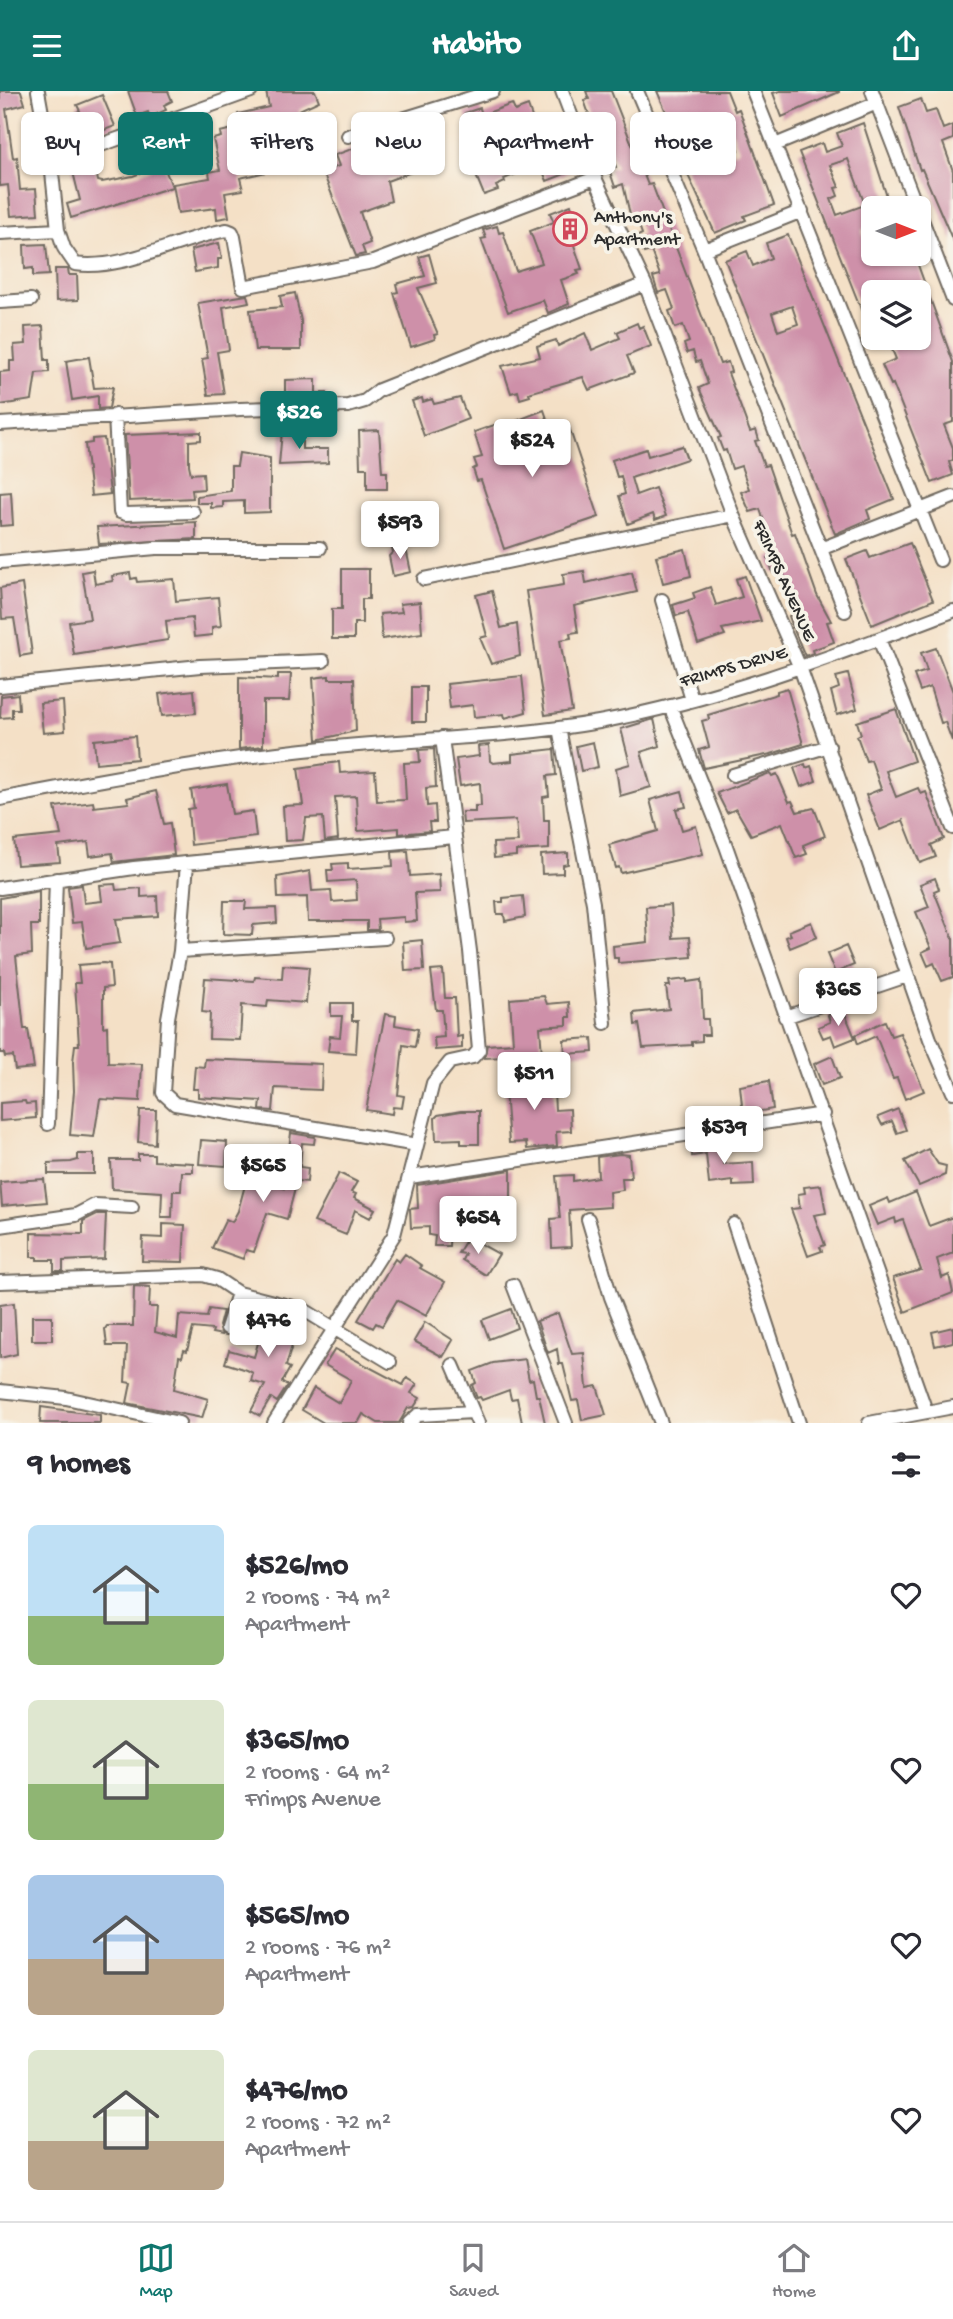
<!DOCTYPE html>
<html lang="en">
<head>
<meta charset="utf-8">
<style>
	:root { --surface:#fff; --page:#f7f7f7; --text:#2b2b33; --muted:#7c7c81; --line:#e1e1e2; --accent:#0f766e }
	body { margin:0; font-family:"Gochi Hand",sans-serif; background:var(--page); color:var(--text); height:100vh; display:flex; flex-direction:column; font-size:26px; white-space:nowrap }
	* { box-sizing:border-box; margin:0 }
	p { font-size:23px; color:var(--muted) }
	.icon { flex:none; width:38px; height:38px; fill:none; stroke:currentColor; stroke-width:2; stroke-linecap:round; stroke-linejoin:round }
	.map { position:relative; height:1332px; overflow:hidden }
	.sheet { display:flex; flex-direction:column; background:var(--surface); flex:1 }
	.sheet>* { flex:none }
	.top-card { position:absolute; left:21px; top:21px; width:912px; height:63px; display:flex; gap:14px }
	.needle { width:46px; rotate:90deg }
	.fabs { position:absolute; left:861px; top:105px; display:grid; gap:14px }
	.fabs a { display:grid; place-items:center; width:70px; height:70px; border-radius:10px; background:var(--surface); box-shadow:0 2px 5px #0004; font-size:35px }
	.price { position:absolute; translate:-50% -60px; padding:0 16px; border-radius:7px; background:#fff; color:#222; font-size:23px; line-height:46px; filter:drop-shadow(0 2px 4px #0008) }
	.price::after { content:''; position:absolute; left:50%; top:42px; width:21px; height:16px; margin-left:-10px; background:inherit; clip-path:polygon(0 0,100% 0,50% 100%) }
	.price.current { background:var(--accent); color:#fff }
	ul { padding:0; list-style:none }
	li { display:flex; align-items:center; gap:21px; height:175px; padding:0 28px }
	li span { display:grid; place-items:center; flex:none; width:196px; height:140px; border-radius:10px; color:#555 }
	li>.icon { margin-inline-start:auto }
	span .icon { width:84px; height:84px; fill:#fffc; stroke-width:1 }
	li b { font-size:30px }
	h2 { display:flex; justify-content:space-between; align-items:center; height:84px; padding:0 28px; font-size:30px }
	.tag { padding:0 24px; border-radius:10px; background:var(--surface); box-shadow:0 2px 5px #0004; font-size:24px; line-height:63px }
	.tag.current { background:var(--accent); color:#fff }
	header { display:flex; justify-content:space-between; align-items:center; height:91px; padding:0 28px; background:var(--accent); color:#fff; font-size:32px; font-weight:700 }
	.tabs { display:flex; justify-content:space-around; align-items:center; height:98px; border-top:2px solid var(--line); background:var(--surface); font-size:19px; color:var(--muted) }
	.tabs a { display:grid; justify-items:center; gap:4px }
	.tabs .current { color:var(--accent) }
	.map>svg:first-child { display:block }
</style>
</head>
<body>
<header><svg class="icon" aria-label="menu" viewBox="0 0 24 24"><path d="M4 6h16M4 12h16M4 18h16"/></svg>Habito<svg class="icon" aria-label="share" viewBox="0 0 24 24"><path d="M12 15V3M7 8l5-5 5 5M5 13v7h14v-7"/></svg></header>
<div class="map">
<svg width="953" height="1332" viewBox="0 0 953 1332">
	<rect width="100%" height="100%" fill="#f7f3e8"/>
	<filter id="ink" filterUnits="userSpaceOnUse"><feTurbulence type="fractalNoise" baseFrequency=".0143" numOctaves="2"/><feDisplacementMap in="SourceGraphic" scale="14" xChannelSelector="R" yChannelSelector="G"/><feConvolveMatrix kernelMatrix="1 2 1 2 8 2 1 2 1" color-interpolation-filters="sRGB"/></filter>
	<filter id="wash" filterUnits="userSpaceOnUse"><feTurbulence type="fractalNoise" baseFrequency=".00686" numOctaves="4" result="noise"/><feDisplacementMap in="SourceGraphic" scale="28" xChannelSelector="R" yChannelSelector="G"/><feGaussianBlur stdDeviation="1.57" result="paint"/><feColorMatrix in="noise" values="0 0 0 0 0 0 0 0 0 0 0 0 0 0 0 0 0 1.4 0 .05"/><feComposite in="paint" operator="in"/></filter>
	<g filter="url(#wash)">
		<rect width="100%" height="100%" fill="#f4e0c6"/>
		<g id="blocks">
			<path fill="#ce90a9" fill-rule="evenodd" d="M0,0H21L25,13L6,18L13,67L17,66L20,99L36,98L38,123L11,125L8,94L0,95Z
				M128,0H168L172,10L164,14L166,19L150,26L148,21L137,25Z
				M266,0H315L319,10L299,19L305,47L260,59L266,81L240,87L243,99L225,102L229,126L217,128L216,117L178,122L173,93L210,87L209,81L220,79L213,48L221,46L220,41L241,36L238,23L269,16Z
				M586,0H611L648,94L652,93L720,273L728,271L731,281L728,282L750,341L756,339L759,349L755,350L764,375L768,374L792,443L795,442L817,504L831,530L827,531L834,551L812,559L813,562L805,565L794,539L789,525L793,523L786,502L790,500L782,479L773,482L768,467L775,464L760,418L750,421L741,401L749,398L741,375L732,378L726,359L723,360L718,347L721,346L699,297L708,293L700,270L696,271L693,260L687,262L684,253L689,251L683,234L675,237L669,220L674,218L667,199L658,202L653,186L660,184L651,160L644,162L638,145L642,143L636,126L631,128L623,93L615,96L609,78L616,76L610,59L603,61L595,25L590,26L584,9L589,8Z
				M657,0H727L735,20L739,18L774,114L744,125L746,129L715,142L686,80L670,30ZM715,35L719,45L732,40L739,59L708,72L698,43Z
				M780,0H839V1L782,26L773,2Z
				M102,4L115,35L84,47L74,22L80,20L77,14Z
				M921,8L926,22L936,19L943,38L953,34V48L943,52L953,80V150L922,78L920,79L899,16Z
				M512,13L515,20L528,15L538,43L558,35L575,79L547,90L540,73L504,88L505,91L496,95L498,99L484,104L473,77L499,67L492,50L474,57L465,22L480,17L482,24Z
				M863,32L889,112L886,114L887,117H873V135L862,139L868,161L914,163L953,271V331L944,334L953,357V369L949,371L953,384L932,392L893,293L891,294L882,274L896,268L887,247H919V201H873V213L870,214L873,223L872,246L799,61L822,52L825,61L842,55L837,42ZM848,68L865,114L837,124L831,108L838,105L835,97L839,96L830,74Z
				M380,45L386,70L422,56L424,61L435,58L439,71L387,90L391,110L360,121L370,152L362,155L365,163L356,165L323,81L339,75L335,64L360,55L359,51Z
				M94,71L98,90L102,91L133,85L163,73L172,96L71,127L67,113L80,109L72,77Z
				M571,114L587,145L574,154L582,178L577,179L579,183L561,189L569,213L548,222L543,209L508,221L481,148L486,147L483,139L497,135L499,142L503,141L516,180L542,172L530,140L554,131L550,122Z
				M788,144L894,408L867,419L870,428L835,443L725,169L747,160L753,175L771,167L766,152ZM792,215L798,233L778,240L772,222Z
				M219,152L222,168H218V177L195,181L191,159Z
				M46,153L49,184L33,185V177L25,178L24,154Z
				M429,163L437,192L418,197L438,243L434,244L435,248L411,256L394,202L398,201L396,193L425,185L419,166Z
				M55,178H68L69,184H77L78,209L56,210Z
				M295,202L301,230V259H255L250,219L282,216L280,205Z
				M247,204L249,211L223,216L229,259L217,261L224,303L208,304L202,268L208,267L198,212Z
				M637,232L639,237L643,235L651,255L627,265L634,282L589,299L583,286L529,302L530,305L520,308L518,300L511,302L502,275L540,266L537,255L556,249L558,255L585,242L592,259L620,247L617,241Z
				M43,235L45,269H49V281L36,282L32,309L0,314V281L10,280V270H15L14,254L26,253L25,236Z
				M89,266L94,297L113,296L109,317L98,318V305L72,309L66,270Z
				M316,288V302H327V307L285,308V289Z
				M422,307L423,311L432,308L434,313L460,307L468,328L424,345L412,310Z
				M544,319L552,342L569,336L599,426L504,458L481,389L477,390L473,378L477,376L474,368L482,366L474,341L497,333L498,337Z
				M295,339L302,340V358H328V372L279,374L282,340Z
				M379,339L382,381H387V398H367V377H360L359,340Z
				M201,341V349L189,350V374L191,383L203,382L204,398L192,399L193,407L129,410L125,344Z
				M104,347L110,403L91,405L85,353L92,352V348Z
				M682,355L687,368L631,387L636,404L655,397L666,425L655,429L653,423L628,433L619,405L625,403L621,385L617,386L612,369L646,358L648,365Z
				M239,362L270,367V421L244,422V410L223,411V416L211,417V412H197V405L231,400V375H237Z
				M11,401L13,434L0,435V402Z
				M368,421H384L385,440H368Z
				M196,431V448L99,453L97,436Z
				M910,452L933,509L872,534L846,468L867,460L870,467Z
				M405,453L411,481L393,485L389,465L393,461L392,456Z
				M685,458L691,485L663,492L656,465Z
				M342,478H369V508H362V532H354V548H332V518H342Z
				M93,479L95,493L113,490L112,485L130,482L131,488L136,487L137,491L174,488L176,510L218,506L221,535L212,536V544L194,546L192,527L166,530L168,549L74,564L69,531L90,528L82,481Z
				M584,480L586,492L632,481L637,501L574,515L578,541L570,542L571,547L560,549L572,620L545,624L526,500L564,494L563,483Z
				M745,485L761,530L722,538L725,544L698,553L688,521L676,525L673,514L695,507L693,502L710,496L716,514L742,506L736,488Z
				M22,493L32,563L20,565L14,527L2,528L0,497Z
				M492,500L501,537L517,533L520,565L491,573L480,547L487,545L476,504Z
				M420,511L422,542L382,548L380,523L402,521L400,513Z
				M936,557L953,601L952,650L945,631L941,632L930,596L920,600L914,584L927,580L921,562Z
				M278,583H291L289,610H263V655L239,658V586L278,588Z
				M848,583L857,618L837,624L831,600L839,597L836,586Z
				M329,585V588H354L356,640L317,649L313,587Z
				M522,585L526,621L505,627L504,623L474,626L473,614L450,617L447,593Z
				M412,596H426V631H412Z
				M787,597L803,653L771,663L704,677L699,659L709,656L702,630L709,628L708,624L777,603V600Z
				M194,599L196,622L162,625L159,603Z
				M18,603L19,618H12V626L0,627L1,605Z
				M63,610L65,640L43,642L40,612Z
				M896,618L914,670L886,680L896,706L918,697L921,703L926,701L944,748L931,754L936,766L920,772L903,729L880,739L866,704L881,698L871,669L866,670L857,645L861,643L857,631Z
				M654,628L660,655L641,661L651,696L620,705L616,677L630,673L621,638Z
				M135,645L137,668L96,672L94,649Z
				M593,651L598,676L581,680L576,655Z
				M489,654L490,670L493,672L512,670V663L554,658L556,684L547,685L549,705L543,706L544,729H549V758L516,760V765L494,767L493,752L518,751L516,729L463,732L462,721H475V715H481L480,692L460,695L456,668L479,665L478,655Z
				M434,658L436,696L426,697L427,715L435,714L436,731H429L430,740L399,743V737L358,740L356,705L335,706L338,748L325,750L323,726L306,727L303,749L285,750L283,715L303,714L298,677L339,671L340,682L375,680L377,710L406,709L404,672L420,671L419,659Z
				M805,673L806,677L811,675L816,690L801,696L794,677Z
				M770,682L772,685L777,683L789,711L792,710L797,721L814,717L825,745L803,754L807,763L796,767L782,732L751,744L736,718L727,722L717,702Z
				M227,693L232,723L253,720L256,746L191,754L188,718L194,717L191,699Z
				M156,700L164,733L170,732L174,764L114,771L112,762L90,765L88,751L58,755L60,771L17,774L14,749L61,744L55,716L93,711L94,716L129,712L127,707Z
				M682,700L686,716L676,718L682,739L696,735L703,763L621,782L619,776L616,777L609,754L658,740L650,709Z
				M408,760L410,785L439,783L440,801L415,802L417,830L404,831V826L377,828L378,839H367V830H308L307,806L278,807L277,786L310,780L312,800L331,799L332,811L357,809L356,789L328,791L327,779H333L332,773L348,772V778L393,775L392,761Z
				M568,762V773L563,774V782L542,783L541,764Z
				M935,787L939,798L934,800L953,848V886L942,890L934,872L928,875L922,861L931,857L916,821L929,816L920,793Z
				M115,793L116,799L141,797V806L157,805L158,825L116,828L120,852L86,857L82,831L72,832L68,796L82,794L84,812L102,810L100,794Z
				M39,800V834H31L32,863L16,865L24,938H28L34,977L15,979L13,965L5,966L4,962H0V807Z
				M523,805L525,826L505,830L504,823H497L496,811H503V807Z
				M224,810H246L245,818L276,817L277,832L253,834L252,844L223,843Z
				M671,814L673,847L690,846L692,866L618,872V867H614L613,855L648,851L646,816Z
				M811,831L817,846L790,857L786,846L791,844L789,840Z
				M422,849L424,879L405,880L403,851Z
				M846,855L854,874L835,882L827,863Z
				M103,872L110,873L112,896L103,897V936L107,935L108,972L142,973L140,1010L100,1008L94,1046L70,1044L74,1000L73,971L75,954H79L75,892H80L78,874Z
				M283,874L309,876L306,912L268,909L267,916L242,914L240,949L209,948L210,922L202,921L205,887L254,890L255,886L282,888Z
				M443,879L445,907H455L457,946L462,945V957L435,959L434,947L444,946L442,919H436L431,880Z
				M687,888V891L701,889L703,928H708L709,944H702V950L692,951V954L643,957L639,933L635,934L634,922L669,918L666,895H670L669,890Z
				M544,905L547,913L569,911L570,926H567V934L540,936L542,964L484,967L487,954L513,952L510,908Z
				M331,912H352V930H358L356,962L328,960L330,945L340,946L342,925H331Z
				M843,918L855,947L835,955L831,944L823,947L818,936L830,931L828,924Z
				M385,923L396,925L395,934L418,938L415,956L403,954L398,1004L404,1005L402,1017L393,1016L392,1023L366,1019Z
				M885,930L891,945L900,942L924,1000L905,1008L897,987L893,988L876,945L858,953L855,944Z
				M592,947L593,961L565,963L564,949Z
				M832,965L840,987L822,994L814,973Z
				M205,968L322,973L321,999L275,997L273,1020L260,1019L261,1010L198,1006V998H193L195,975L204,976Z
				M553,982L555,1019L570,1018L571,1040L556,1041L557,1055L527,1058L526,1051L509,1052L504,987L541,988V983Z
				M769,990L773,1018L743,1023L740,995Z
				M25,1010L26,1013L35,1012L36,1027L0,1030V1012Z
				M898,1018L906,1039L897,1042L892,1030L882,1034L878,1026Z
				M140,1019H156L155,1053L138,1051Z
				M461,1020H479V1053H461V1048L436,1049L435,1027L438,1024Z
				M291,1042L315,1046L314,1053L302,1052L300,1076L308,1077L307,1091L297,1090L287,1128L267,1122L254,1161L246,1159L243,1168L212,1157L226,1128L232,1131L238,1120L248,1083L284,1097Z
				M201,1049L227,1051L226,1075L199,1073Z
				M721,1050L723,1073L753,1071L754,1094L733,1095V1090L709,1093L706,1063L692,1065L691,1053Z
				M928,1058L938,1073L946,1075L945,1084L919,1095L905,1070Z
				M78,1063H94V1083H48V1072L71,1071L78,1069Z
				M138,1063H154V1070L193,1072V1081H182L181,1100H173L172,1126H161L162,1101L112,1098L111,1069H138Z
				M620,1063L629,1064L631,1087H622L623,1099L609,1101L610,1116L569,1119L571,1156L552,1157L551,1128L560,1127L556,1085L573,1084V1090L598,1086L597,1066Z
				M511,1079V1127L445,1132L450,1136L449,1155H434L435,1145L429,1144V1136L411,1137L410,1118L418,1117L417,1094Z
				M339,1082L357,1091L351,1101L356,1103L354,1107L375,1118L370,1127L355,1119L346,1144L314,1131Z
				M44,1088L47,1111L2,1115L0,1091Z
				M821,1094L826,1122L814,1124L825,1154L820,1156L822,1160L808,1165L791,1118L800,1117L798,1103L805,1102L804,1096Z
				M916,1101L929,1135L953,1126V1162L937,1168L942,1187L949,1184L953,1202L905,1221L893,1187L921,1179L903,1129L896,1132L895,1127L877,1134L869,1115L888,1107L890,1112Z
				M97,1123H106L104,1168L63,1170V1180H54V1169H37V1166H31V1142L83,1143V1130Z
				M163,1133L185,1134L183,1171L142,1170L143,1146L163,1147Z
				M468,1146L499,1163L486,1184L462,1169L465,1163L458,1162Z
				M405,1163L422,1175L420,1177L445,1191L426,1225L397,1209L382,1235L376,1232L373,1237L358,1229L395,1168L399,1171Z
				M134,1195L150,1196L149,1216H157L155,1241L177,1247L179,1224L207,1226L209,1218L223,1220L219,1235L222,1244L212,1242L213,1239L193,1237L187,1260L184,1259L182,1266L179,1265L174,1298L208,1308L202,1327L127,1312L131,1292L125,1291L127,1255H107L105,1238L107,1235H133Z
				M14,1212L17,1263L0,1267V1214Z
				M511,1218L517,1237L489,1248L482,1229Z
				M261,1222L298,1234L286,1275L290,1277L282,1291L288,1294L277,1311L271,1307L260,1325L251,1320L265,1294L251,1290L253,1282L247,1279L225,1272L229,1259L254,1266L262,1238L257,1236Z
				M558,1222L572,1263L584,1262L587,1297L597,1295L606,1324L582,1329L578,1309L572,1310L563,1273H559L557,1258L548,1262L537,1230Z
				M32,1225H52V1249H32Z
				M425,1231L453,1249L443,1266L414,1250Z
				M953,1236V1251L935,1255L932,1241Z
				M335,1258L403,1294L407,1287L417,1293L411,1302L420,1307L414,1316L408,1317L399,1332H378L363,1323L358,1332H324L302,1319L314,1297L339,1312L348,1296L351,1289L325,1274Z
				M525,1268L529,1289L533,1288L536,1305H539L545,1332H522L517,1307L511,1308L509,1299L482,1309L480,1306L477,1307L472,1294L476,1292L472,1280L493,1272Z
				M41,1316L100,1324V1332H40Z"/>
		</g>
	</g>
	<g filter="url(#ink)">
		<use href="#blocks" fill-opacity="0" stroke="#716a61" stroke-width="2"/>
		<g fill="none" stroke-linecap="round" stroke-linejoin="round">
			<g stroke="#716a61" stroke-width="16">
				<path id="minor" d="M562,0L595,87L645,193L733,424L801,579L930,948L953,1001
					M637,0L704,159L845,520
					M753,0L940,469
					M872,0L917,117
					M348,45L493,0
					M775,54L877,12
					M51,72L251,0
					M919,121L953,209
					M58,139L64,157L75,173C126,180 177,147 227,139L232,141L234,146L243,196L373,171L595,87
					M0,142L58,139L51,72L38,0
					M704,159L802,120
					M0,211L31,209
					M115,324L120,421L126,423L193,421
					M0,333L240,318L348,315L365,310L379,299L645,193
					M823,457L953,406
					M0,471L156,457H320
					M424,488L733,424
					M662,509L692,609
					M879,548L953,737
					M0,595L200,575L323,570
					M670,615L726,755L926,1320
					M559,637L593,812L605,932
					M733,684L829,655
					M0,708C100,689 202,670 304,659C402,648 502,648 599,631C723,608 836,564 953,520
					M187,772L180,860L168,927L163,1002L175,1013L417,1054
					M0,797L134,777L454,746
					M180,860L385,847
					M785,926L907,885
					M48,1033L56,788
					M410,1086L823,1023
					M588,1128L611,1206L661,1332
					M734,1133L799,1332
					M0,1135L76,1124L95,1114L132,1116
					M0,1191L203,1184L217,1188L238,1202L304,1219L390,1271
					M513,1194L566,1332
					M227,1237L238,1202
					M453,1274L478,1332
					M0,1300L66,1307L179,1332
					M274,1332L394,1144L433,992L450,971L473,966L479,959L470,860L442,647
					M409,1332L418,1324L473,1321
					M869,1332L953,1316"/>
			</g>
			<use href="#minor" stroke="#fff" stroke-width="12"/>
		</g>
	</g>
	<defs>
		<g id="building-ring" transform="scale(1.75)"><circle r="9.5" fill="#f7f3e8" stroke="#d1495b" stroke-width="1.5"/><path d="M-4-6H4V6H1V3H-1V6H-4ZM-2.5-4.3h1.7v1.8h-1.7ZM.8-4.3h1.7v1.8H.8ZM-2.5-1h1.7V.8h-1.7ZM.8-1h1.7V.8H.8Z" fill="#d1495b"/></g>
	</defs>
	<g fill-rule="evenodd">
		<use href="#building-ring" x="570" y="138"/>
	</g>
	<g text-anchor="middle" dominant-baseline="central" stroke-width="7" stroke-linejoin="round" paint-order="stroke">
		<g font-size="19" fill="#2b2b2b" stroke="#f7f3e8" text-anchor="start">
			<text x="594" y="127">Anthony's<tspan x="594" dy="22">Apartment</tspan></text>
		</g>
		<g font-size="19" fill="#2b2b2b" stroke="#f7f3e8">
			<text transform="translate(783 490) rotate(66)">FRIMPS AVENUE</text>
			<text transform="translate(734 577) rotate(-16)">FRIMPS DRIVE</text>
		</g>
	</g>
</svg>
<div class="fabs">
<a><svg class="needle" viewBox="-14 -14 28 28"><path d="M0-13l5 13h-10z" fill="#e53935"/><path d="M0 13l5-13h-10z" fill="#7c7c81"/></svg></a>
<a><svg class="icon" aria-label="layers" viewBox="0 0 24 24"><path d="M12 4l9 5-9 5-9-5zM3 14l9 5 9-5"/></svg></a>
</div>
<b class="price current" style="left:299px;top:360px">$526</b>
<b class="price" style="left:532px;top:388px">$524</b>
<b class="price" style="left:400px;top:470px">$593</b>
<b class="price" style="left:838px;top:937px">$365</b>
<b class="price" style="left:534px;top:1021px">$511</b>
<b class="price" style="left:724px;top:1075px">$539</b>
<b class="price" style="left:263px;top:1113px">$565</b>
<b class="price" style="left:478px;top:1165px">$654</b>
<b class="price" style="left:268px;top:1268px">$476</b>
<div class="top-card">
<a class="tag">Buy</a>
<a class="tag current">Rent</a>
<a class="tag">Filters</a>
<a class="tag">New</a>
<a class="tag">Apartment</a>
<a class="tag">House</a>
</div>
</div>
<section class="sheet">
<h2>9 homes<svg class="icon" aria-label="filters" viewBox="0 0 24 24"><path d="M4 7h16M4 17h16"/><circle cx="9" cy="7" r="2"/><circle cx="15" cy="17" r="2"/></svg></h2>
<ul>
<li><span style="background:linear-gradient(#bfe0f5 65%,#8fb573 0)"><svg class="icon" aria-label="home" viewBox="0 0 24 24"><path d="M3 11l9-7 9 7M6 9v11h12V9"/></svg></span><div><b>$526/mo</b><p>2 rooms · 74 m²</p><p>Apartment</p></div><svg class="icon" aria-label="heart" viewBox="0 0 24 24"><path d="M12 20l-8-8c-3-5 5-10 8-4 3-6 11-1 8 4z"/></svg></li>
<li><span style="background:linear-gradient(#dfe7d0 60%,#8fb573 0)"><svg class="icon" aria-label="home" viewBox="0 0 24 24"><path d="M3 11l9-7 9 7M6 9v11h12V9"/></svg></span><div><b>$365/mo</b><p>2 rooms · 64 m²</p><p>Frimps Avenue</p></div><svg class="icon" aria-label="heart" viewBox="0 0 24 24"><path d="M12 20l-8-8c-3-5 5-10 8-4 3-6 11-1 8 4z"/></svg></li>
<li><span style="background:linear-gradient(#a9c7e8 60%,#b9a48a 0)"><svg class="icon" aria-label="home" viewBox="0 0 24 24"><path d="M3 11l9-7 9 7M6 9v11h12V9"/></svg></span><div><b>$565/mo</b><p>2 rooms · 76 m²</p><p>Apartment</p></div><svg class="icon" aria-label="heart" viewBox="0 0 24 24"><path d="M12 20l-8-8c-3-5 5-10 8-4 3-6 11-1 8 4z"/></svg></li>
<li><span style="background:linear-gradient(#dfe7d0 65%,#b9a48a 0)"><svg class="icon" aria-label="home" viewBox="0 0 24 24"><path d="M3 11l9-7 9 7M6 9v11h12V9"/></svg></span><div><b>$476/mo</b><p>2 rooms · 72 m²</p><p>Apartment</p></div><svg class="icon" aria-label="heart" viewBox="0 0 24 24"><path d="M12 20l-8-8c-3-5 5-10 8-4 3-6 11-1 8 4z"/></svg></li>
</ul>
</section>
<nav class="tabs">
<a class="current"><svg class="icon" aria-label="map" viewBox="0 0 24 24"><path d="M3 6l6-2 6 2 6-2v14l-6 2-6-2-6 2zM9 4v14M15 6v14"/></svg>Map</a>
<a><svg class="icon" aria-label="saved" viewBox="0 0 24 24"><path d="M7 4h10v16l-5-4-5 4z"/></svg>Saved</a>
<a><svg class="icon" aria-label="home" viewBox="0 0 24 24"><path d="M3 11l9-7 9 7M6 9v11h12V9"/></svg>Home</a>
</nav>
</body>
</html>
